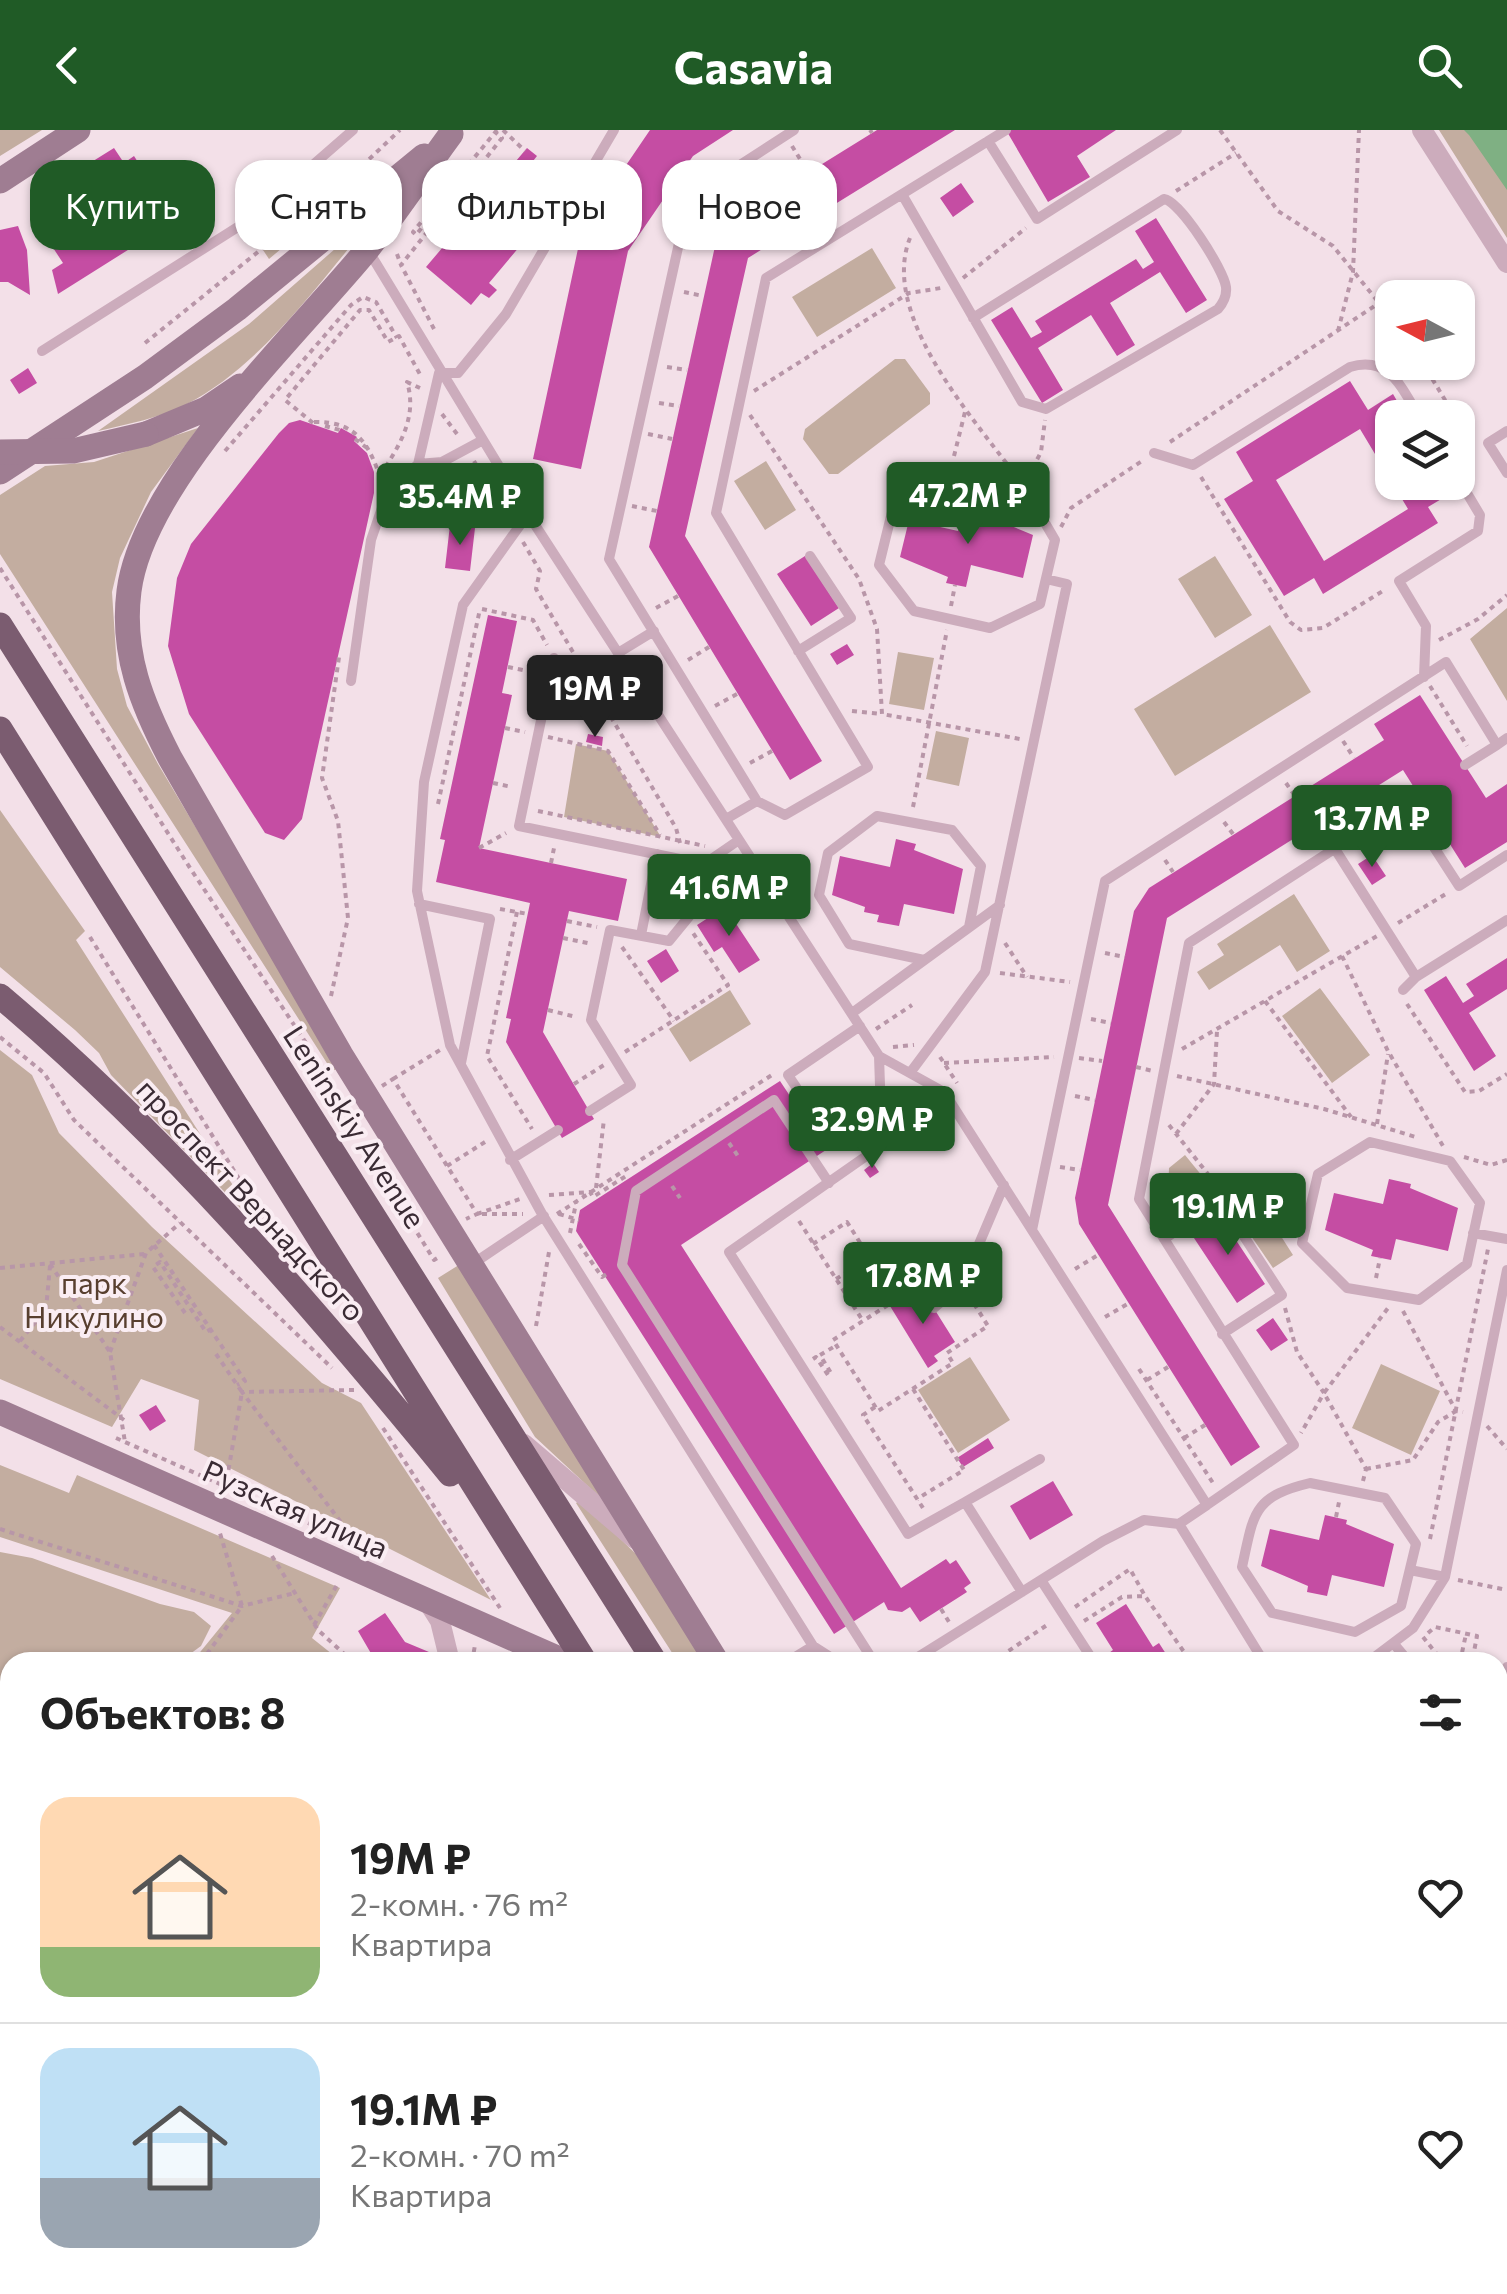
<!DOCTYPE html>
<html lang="ru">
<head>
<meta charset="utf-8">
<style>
	:root { --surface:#fff; --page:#f2f2f2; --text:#222; --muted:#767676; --line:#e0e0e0; --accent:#205b26 }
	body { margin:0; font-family:Commissioner,sans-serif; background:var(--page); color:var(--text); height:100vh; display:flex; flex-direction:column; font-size:38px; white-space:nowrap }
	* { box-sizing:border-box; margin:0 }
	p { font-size:32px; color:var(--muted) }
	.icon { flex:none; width:55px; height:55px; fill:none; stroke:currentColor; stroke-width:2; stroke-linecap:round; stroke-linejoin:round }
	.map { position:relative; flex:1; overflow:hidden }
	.details { position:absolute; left:0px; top:1522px; width:1508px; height:642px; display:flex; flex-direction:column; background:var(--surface); border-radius:30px 30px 0 0; box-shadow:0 2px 8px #0004 }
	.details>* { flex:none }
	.banner { position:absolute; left:30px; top:30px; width:1000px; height:90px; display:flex; gap:20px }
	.needle { width:65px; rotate:277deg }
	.buttons { position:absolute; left:1375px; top:150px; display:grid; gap:20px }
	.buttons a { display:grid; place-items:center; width:100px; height:100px; border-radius:20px; background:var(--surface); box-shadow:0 2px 8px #0004; font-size:50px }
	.price { position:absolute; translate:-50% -85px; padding:0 22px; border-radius:10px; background:var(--accent); color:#fff; font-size:32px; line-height:65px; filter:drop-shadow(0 2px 5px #0008) }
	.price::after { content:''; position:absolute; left:50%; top:60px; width:30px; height:22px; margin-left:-15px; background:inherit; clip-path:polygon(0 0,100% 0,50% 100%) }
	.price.current { background:#222; color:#fff }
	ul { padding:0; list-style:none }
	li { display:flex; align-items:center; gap:30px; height:250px; padding:0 40px }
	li+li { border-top:2px solid var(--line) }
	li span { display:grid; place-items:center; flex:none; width:280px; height:200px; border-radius:30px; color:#555 }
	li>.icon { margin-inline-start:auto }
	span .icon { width:120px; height:120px; fill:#fffc; stroke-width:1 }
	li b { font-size:42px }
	h2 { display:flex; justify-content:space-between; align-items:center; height:120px; padding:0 40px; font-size:42px }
	.pill { padding:0 35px; border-radius:30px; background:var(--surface); box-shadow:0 2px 8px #0004; font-size:35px; line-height:90px }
	.pill.current { background:var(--accent); color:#fff }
	header { display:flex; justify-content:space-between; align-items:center; height:130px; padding:0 40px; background:var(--accent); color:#fff; font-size:45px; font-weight:700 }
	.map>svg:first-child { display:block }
</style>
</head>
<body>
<header><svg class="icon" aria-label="back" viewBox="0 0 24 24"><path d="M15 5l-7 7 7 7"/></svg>Casavia<svg class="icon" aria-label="search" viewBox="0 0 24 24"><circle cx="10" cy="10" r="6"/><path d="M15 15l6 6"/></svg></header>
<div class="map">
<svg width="1507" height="2164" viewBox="0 0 1507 2164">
	<rect width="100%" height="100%" fill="#f3e0e8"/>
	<path fill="#c3ada0" d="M0,0H42L0,26Z
		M1439,0H1507V108Z
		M335,45L350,61L269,129L257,111Z
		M383,77C325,144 267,232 187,274C160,288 128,294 98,301L249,194Z
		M872,118L896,158L817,207L792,167Z
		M895,229H905L930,263V274L838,344H829L803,309L805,299Z
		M198,298L151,362L120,428L112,462L117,539L127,576L158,634L339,938L332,941L0,424V365L45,336L94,332Z
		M766,331L796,380L765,400L734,351Z
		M1215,426L1252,485L1215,508L1178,449Z
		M1507,478V571L1470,509Z
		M1270,495L1311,562L1175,646L1134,579Z
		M898,522L934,528L924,580L889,574Z
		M936,601L969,608L959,656L926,649Z
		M576,614L608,621L661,707L564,687Z
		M0,680L85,801L76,810L250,1082L246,1084L111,945L99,923L75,900L0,837Z
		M1294,764L1330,821L1297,842L1280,815L1209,860L1197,842L1224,825L1217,814Z
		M1320,858L1370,925L1332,953L1282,886Z
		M730,860L751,894L690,932L669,899Z
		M0,920L32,945L59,1003L152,1097L322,1253L361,1273L491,1470L194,1320L199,1270L141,1249L112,1297L0,1249Z
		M1185,1025L1216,1063L1184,1085L1168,1062L1169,1038Z
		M1268,1086L1293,1125L1273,1138L1247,1100Z
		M462,1133L620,1386L535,1307L438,1148Z
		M970,1227L1010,1290L958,1323L918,1260Z
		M1381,1234L1440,1261L1411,1325L1352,1298Z
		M0,1335L69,1363L77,1345L340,1458L312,1508L342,1532H192L232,1483L0,1407Z
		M580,1370L636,1424L708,1532H678L576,1373Z
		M0,1422L32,1428L160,1474L194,1482L211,1496L201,1516L179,1532H10V1593L0,1591Z
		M10,1757V2152L0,2150V1769Z
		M20,2155H777L783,2164H24Z
		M903,2155H936L942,2164H894Z"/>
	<path fill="#7fb083" d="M1464,0H1507V60L1469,5Z"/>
	<path fill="#c54da3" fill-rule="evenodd" d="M650,0H733L693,26L628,121L581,339L533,329L582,100Z
		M877,0H955L748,128L685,406L822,631L790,650L649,417L719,98Z
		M1006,0H1116L1077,26L1090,47L1048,72Z
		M114,18L124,33L134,26L167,77L157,83L166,96L58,164L52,140L63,133L42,101L62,86L66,94L76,88L69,67L73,38H82Z
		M527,18L537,26L533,31L567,60L489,153L497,160L489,168L481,163L471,175L426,137Z
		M961,53L974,72L953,87L940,68Z
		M1156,88L1207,170L1186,183L1160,142L1110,173L1135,215L1117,226L1091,185L1038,218L1063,260L1042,273L991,190L1012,177L1031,208L1042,202L1035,191L1136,129L1143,139L1154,132L1135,101Z
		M18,96L27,120L30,165L8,152H0V100Z
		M28,238L37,253L19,264L10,250Z
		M1350,251L1368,280L1393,264L1407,288H1392V352H1447L1453,362L1428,377L1438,393L1323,464L1314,448L1284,466L1224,369L1253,351L1236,322ZM1360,299L1408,379L1324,431L1276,350Z
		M300,290L338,303L341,298L357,307L354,311L367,323L374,342V363L302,689L284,710L265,703L189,584L168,516L177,448L191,414L279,303L289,293Z
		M964,375L986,380L985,385L1033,405L1023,448L971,435L966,457L946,453L948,447L900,427L909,390L958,401Z
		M450,395L475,398L470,441L445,438Z
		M805,426L839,478L811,496L777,444Z
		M488,485L517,491L502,563L512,565L479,718L627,749L618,791L569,781L543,902L594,989L562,1008L506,912L511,889L506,888L530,773L436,752L445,710L440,709Z
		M847,514L854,525L837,535L830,524Z
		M1420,565L1486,668L1507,654V712L1465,738L1403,640L1167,788L1108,1075L1260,1317L1231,1336L1079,1094L1075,1068L1134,781L1149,758L1384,610L1374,594Z
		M588,604L603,607L602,616L586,612Z
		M896,709L916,714L914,720L963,739L954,784L904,774L899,796L877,792L879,785L864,782L865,777L832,765L840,726L890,737Z
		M1372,725L1386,746L1372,755L1358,734Z
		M725,777L760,830L739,843L722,817L714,822L697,795Z
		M666,819L679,841L661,853L647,831Z
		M1507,828V859L1469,883L1496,926L1474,941L1424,860L1446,846L1463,873L1474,866L1466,854Z
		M780,951L826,1020L681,1115L901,1458L946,1429L950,1434L956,1430L971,1453L964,1458L967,1462L920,1492L910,1477L902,1482L888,1480L884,1472L834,1504L576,1101L580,1080Z
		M873,1033L879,1042L870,1048L864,1040Z
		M1389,1049L1411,1054L1410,1058L1458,1078L1448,1121L1396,1109L1391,1130L1371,1126L1373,1120L1325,1100L1334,1063L1383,1074Z
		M1218,1083L1265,1154L1237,1173L1190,1102Z
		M923,1161L955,1212L934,1226L938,1231L928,1238L890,1176L900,1169L902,1174Z
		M1273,1188L1288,1210L1271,1221L1256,1200Z
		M156,1275L166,1291L150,1301L139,1285Z
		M988,1308L994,1318L963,1337L957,1328Z
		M1053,1351L1073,1385L1030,1410L1010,1376Z
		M1325,1385L1347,1390L1346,1394L1394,1414L1384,1457L1332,1445L1327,1466L1307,1462L1308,1456L1261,1436L1270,1399L1319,1410Z
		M1126,1474L1153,1517L1159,1513L1168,1527L1162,1532H1111L1106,1525L1113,1520L1096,1493Z
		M385,1483L405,1512L429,1522L423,1532H376L358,1501Z
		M1507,1709V1769L1500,1734Z
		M881 2159a7 7 0 1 1 14 0a7 7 0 1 1-14 0Z
		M1364,2155H1388L1394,2164H1369Z"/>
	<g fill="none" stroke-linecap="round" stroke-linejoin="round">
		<path stroke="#b896a8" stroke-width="4" stroke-dasharray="5 5" stroke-linecap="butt" d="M503,0L525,21
			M870,0L872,3
			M1220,0L1278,81L1333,116L1392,189
			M792,16L808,42
			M466,53L460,49L416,105L413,102L497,0
			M734,53L750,79
			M1176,61L1236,23
			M910,108C880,183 969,283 1010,338
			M397,124L401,135
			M963,148L1026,98
			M684,162L703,166
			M434,199L401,135L502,8L495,2
			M1338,201L1353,142L1359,0
			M145,213L346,51L400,0
			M1422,232L1456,288
			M667,237L687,240
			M754,261L909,163L941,158
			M659,273L679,276
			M442,284L460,308
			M750,285L859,449L877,499L882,584L1020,609
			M1458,290L1473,315
			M314,292C358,291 370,316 382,353
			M313,293L285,270L360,180H369L388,212L399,206L422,248
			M325,296L340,300
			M648,304L672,309
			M355,309L371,321
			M1170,312L1379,173
			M225,321L351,175L363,167L376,172L397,208
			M954,326L966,278
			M474,331L508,387
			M380,345C399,317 418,287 407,252L420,258
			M1028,347L1041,322L1045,290
			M1201,347L1290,492L1301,500L1323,498L1386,459
			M632,376L657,381
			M1061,397L1071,378L1142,331
			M523,412L540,441L536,459L676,698L680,713
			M0,438L190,738L314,925
			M951,476L955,455
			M656,478L678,466
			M482,479L533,490L547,515
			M1439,510L1478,489L1507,465
			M688,530L709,517
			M508,537L537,543
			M1430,556L1467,616
			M715,576L737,564
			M852,581L881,584
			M505,598L525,602
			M548,607L608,621L660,705
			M1343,611L1354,628
			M750,633L772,621
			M493,653L512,657
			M1286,653L1295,666
			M438,674L480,479
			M913,677L947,500
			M538,681L705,716
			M1224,692L1233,704
			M479,718L506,703
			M1165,730L1173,742
			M551,733L554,718
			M500,779L528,784
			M517,782L487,926L532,999
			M567,791L597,797
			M1398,793L1449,762
			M90,807L260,1083L288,1115
			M563,808L592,814
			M1005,813L1027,847
			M622,817L674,891
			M1105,823L1125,827
			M1342,826L1388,921L1443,1016
			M1000,843L1070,852
			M331,866L348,788L338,691L322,648L339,527
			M1265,871L1351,987
			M1407,874L1465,962L1479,961L1507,944
			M548,880L576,887
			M1091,889L1111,893
			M876,899L912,875
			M0,907L44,943L74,990L332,1238
			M893,917L914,915
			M1182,919L1377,806
			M625,922L728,855L693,803
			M940,927L957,953
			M1079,928L1102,931
			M944,933L1054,927
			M1136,937L1153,941
			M1177,946L1324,979L1419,1008
			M393,949L440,920
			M574,954L604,935
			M382,956L393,949L477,1084L466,1089
			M1075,966L1095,970
			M1377,994L1388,924
			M1169,995L1219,1058
			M1176,1004L1214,954L1217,901
			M729,1013L740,1029
			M373,1020L368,1023L434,1130L441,1126
			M1464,1027L1491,1035L1507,1030
			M447,1036L485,1012
			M1060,1037L1080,1040
			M672,1056L680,1068
			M596,1058L604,989
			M549,1065L590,1062L593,1067L626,1046L628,1049
			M1236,1066L1296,1075
			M477,1084L520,1069
			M482,1084H523
			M557,1084L775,943
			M559,1084L579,1090
			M799,1091L863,1191
			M570,1103L576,1073
			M579,1114L602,1147L610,1142
			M813,1114L847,1092L895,1168
			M154,1115L245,1251L237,1255
			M50,1134L110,1222L125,1312
			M0,1138L144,1124
			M1075,1139L1098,1125
			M953,1140L988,1196L947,1223L953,1233L878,1281L833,1210L910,1161L913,1165Z
			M1376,1148L1380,1128
			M836,1149L870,1128
			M1285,1178L1297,1222L1324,1263L1301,1303
			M1403,1181L1456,1281L1463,1282
			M185,1183L153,1137L160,1132L206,1202L211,1199
			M1105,1187L1129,1173
			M536,1196L549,1122
			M0,1197L124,1290
			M20,1211L46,1179L50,1136
			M110,1222L146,1123L180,1093
			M216,1224L242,1262L226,1354
			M813,1229L816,1227L828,1245L831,1243L820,1225L837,1215
			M1139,1239L1213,1353
			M1147,1250L1168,1237
			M913,1259L964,1340L917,1369
			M354,1260L242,1262L359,1416
			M875,1277L863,1285L923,1378
			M1487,1296L1507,1319
			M383,1298L500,1478
			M116,1308L317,1397
			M1184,1308L1205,1295
			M1366,1339L1413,1330L1438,1292L1456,1281
			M1363,1351L1366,1339L1324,1263L1388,1178
			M1336,1387L1339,1372
			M0,1399L242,1476L295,1463
			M1430,1409L1488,1119
			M272,1426L318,1500L353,1532
			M1458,1450L1507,1460
			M1075,1477L1130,1439L1145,1466
			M941,1479L949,1492
			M1084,1491L1122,1467L1145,1466L1191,1532
			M314,1495L337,1455
			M1428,1503L1435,1497L1477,1506L1472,1532
			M1423,1507L1443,1532
			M201,1532L242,1476L219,1400
			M472,1532L475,1515
			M992,1532L1050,1493
			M1460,1532L1466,1504
			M1498,1631L1507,1633
			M1498,1706L1505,1708
			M1498,1800L1507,1794
			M1498,1804L1507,1819
			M1498,1905L1507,1913
			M1498,1961H1507
			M1498,1993L1507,1994
			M230,2155L232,2164
			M541,2155L545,2164
			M777,2155L782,2164
			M865,2155L871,2164
			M939,2155L945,2164
			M1163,2155L1169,2164
			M1173,2155L1174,2164"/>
		<path stroke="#ccacbc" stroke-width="10" d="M988,11L1037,89L1177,0
			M903,66L1022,272L1046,279L1218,179C1224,172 1227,166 1226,157C1224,140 1180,71 1164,69L973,188
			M368,120L528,384L879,926L944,962L1207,1375L1179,1394L1264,1532
			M42,221L252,88L353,0
			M1507,301L1488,313L1507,343
			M1154,323L1193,335L1350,237C1390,225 1402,259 1420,288
			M418,334L442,332L483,310
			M951,340L1024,357L1055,410L1040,474L990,498L914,481L879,435L894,374Z
			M528,384L463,475L424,652L417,761L450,915L542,1084L813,1516L838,1532
			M798,521L851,488L810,426
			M618,523L654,501
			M554,528L519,696L704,734
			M1424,547L1426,496L1399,451L1478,401L1480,385L1458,348
			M351,551L371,410L385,369L418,334L439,243H458L506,184L614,0
			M1465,635L1497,615
			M757,671L609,429L689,68L794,0
			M1406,674L1459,756L1507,725
			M726,689L757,671L785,685L868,637L716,383L766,148L1006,0
			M1335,719L1416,847L1403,860
			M419,774L490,789L461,933
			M641,805L657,724
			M924,830L849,814L819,765L828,723L877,686L952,700L981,736L969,797
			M1416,847L1507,790
			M852,883L1000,775
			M879,926L882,1015L729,1122L908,1404L965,1372L1022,1462
			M910,943L985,842L1067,454L1046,449
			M590,981L631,955L591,890L610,800L669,811L705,767L704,734L739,710
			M828,1005L788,945L860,896
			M1370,1012L1450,1031L1480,1073L1467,1134L1419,1170L1347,1158L1302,1113L1318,1044Z
			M510,1030L558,1000
			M829,1053L774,970L636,1061L622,1135L874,1532
			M1032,1100L1105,751L1446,532L1497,615L1507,608
			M1473,1103L1507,1109
			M1164,1109L1221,1071L1282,1165L1222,1204
			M474,1133L544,1086
			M934,1178L962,1154L1004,1055
			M1310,1353L1385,1368L1416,1414L1401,1476L1355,1502L1272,1483L1242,1437C1254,1383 1252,1367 1310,1353Z
			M965,1372L1040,1329
			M1207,1375L1294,1315L1139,1069L1189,813L1419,664
			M1410,1440L1445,1447
			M1041,1450L1094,1532
			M1394,1514L1409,1532
			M787,1532L813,1516
			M910,1532L1103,1411L1144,1390L1179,1394
			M1368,1532L1413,1498L1445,1447L1507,1140
			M1498,1583L1507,1537
			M1498,1832L1507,1847
			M1498,2048L1507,2064
			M1498,2145L1507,2139
			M1336,2155L1342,2164
			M1460,2155L1465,2163L1480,2155
			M1278,2164L1291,2155"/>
		<path stroke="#ccacbc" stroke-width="20" d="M1422,0L1507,133
			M524,1314L635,1409
			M428,1472L440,1491L450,1532
			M827,2155L833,2164
			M1114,2155L1120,2164"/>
		<path stroke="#9f7d92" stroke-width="25" d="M451,4C423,42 396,83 366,121C295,207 143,351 129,461C121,523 142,574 170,628L341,925L717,1532
			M0,51L78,0
			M146,304L206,279L240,256
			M0,342L145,247L237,179L424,26
			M0,1282L566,1532"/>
		<path stroke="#7b5c70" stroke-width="25" d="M0,495L655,1532
			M0,599L585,1532
			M0,866C168,1008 311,1174 450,1344
			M983,2155L989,2164
			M1047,2155L1053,2164"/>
		<path stroke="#9f7d92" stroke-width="25" d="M0,322L73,321L146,304"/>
	</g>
	<g text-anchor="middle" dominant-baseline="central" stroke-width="8" stroke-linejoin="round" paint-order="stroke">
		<g font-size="30" fill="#3a2b34" stroke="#faedf3">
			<text transform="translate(356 996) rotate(57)">Leninskiy Avenue</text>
			<text transform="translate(252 1069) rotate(47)">проспект Вернадского</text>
			<text transform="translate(296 1378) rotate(24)">Рузская улица</text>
		</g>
		<g font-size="30" fill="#583f2f" stroke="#faedf3">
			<text x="94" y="1151">парк<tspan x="94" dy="34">Никулино</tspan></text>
		</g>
	</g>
</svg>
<div class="buttons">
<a><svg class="needle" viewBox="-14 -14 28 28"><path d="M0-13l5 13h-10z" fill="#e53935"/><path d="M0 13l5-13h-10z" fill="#767676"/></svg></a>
<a><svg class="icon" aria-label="layers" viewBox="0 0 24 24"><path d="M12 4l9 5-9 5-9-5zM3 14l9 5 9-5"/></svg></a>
</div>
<b class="price" style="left:968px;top:417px">47.2M ₽</b>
<b class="price" style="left:460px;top:418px">35.4M ₽</b>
<b class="price current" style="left:595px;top:610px">19M ₽</b>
<b class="price" style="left:1372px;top:740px">13.7M ₽</b>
<b class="price" style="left:729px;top:809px">41.6M ₽</b>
<b class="price" style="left:872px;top:1041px">32.9M ₽</b>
<b class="price" style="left:1228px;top:1128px">19.1M ₽</b>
<b class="price" style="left:923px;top:1197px">17.8M ₽</b>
<div class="banner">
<a class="pill current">Купить</a>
<a class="pill">Снять</a>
<a class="pill">Фильтры</a>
<a class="pill">Новое</a>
</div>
<section class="details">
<h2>Объектов: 8<svg class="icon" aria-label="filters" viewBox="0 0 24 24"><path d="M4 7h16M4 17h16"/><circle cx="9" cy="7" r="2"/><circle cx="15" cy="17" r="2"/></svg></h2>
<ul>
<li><span style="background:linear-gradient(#ffd9b3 75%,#8fb573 0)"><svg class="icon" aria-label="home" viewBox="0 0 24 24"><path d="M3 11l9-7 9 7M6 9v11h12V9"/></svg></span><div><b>19M ₽</b><p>2-комн. · 76 m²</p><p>Квартира</p></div><svg class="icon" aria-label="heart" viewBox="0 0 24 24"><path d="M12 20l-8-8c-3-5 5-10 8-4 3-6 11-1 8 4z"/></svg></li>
<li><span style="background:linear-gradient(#bfe0f5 65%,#9aa5b1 0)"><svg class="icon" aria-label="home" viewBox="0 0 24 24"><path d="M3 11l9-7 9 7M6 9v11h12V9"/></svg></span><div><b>19.1M ₽</b><p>2-комн. · 70 m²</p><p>Квартира</p></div><svg class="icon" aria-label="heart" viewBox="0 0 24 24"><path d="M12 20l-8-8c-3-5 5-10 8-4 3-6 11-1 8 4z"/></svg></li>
</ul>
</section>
</div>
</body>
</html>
